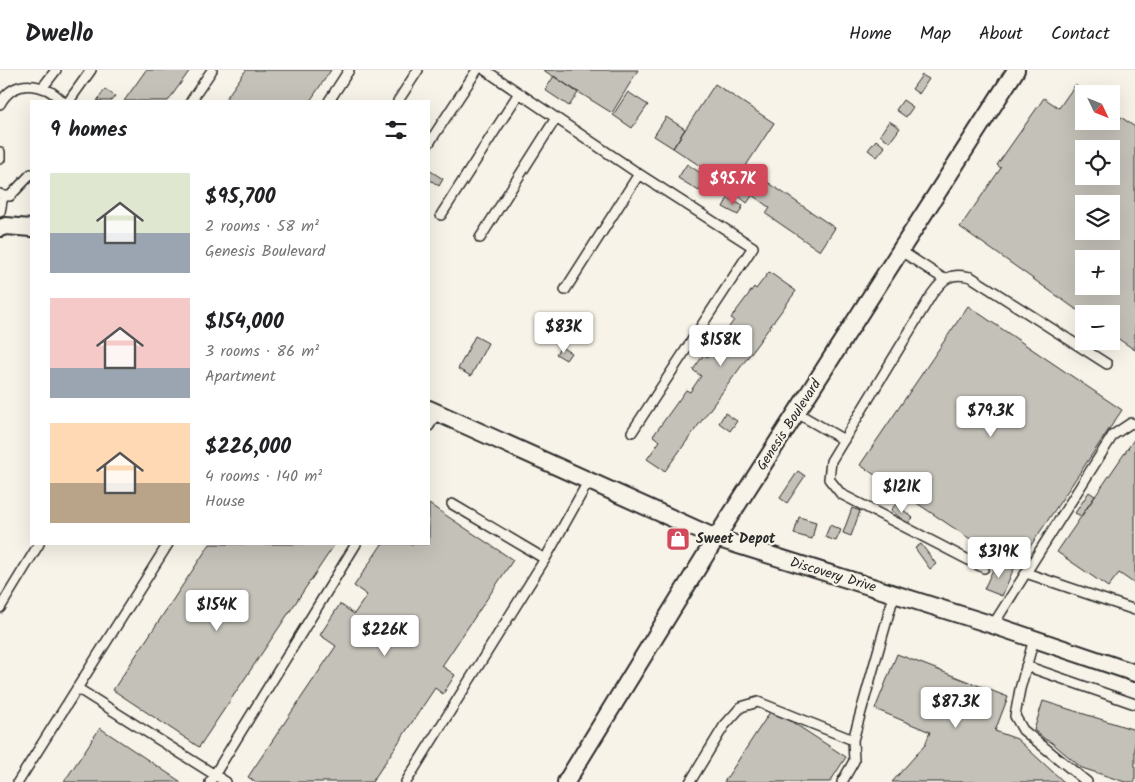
<!DOCTYPE html>
<html lang="en">
<head>
<meta charset="utf-8">
<style>
	:root { --surface:#fff; --page:#f6f6f6; --text:#202124; --muted:#757577; --line:#e0e0e0; --accent:#d1495b }
	body { margin:0; font-family:Kalam,sans-serif; background:var(--page); color:var(--text); height:100vh; display:flex; flex-direction:column; font-size:19px; white-space:nowrap }
	* { box-sizing:border-box; margin:0 }
	p { font-size:16px; color:var(--muted) }
	.icon { flex:none; width:28px; height:28px; fill:none; stroke:currentColor; stroke-width:2; stroke-linecap:round; stroke-linejoin:round }
	.map { position:relative; flex:1; overflow:hidden }
	.drawer { position:absolute; left:30px; top:30px; width:400px; height:445px; display:flex; flex-direction:column; background:var(--surface); border-radius:0px; box-shadow:0 5px 20px #0002 }
	.drawer>* { flex:none }
	.needle { width:32px; rotate:133deg }
	.buttons { position:absolute; left:1075px; top:15px; display:grid; gap:10px }
	.buttons a { display:grid; place-items:center; width:45px; height:45px; border-radius:0px; background:var(--surface); box-shadow:0 5px 20px #0002; font-size:25px }
	.price { position:absolute; translate:-50% -42px; padding:0 11px; border-radius:5px; background:#fff; color:#222; font-size:16px; line-height:32px; filter:drop-shadow(0 1px 2px #0008) }
	.price::after { content:''; position:absolute; left:50%; top:30px; width:15px; height:11px; margin-left:-8px; background:inherit; clip-path:polygon(0 0,100% 0,50% 100%) }
	.price.current { background:var(--accent); color:#fff }
	ul { padding:0; list-style:none }
	li { display:flex; align-items:center; gap:15px; height:125px; padding:0 20px }
	li span { display:grid; place-items:center; flex:none; width:140px; height:100px; border-radius:0px; color:#555 }
	li>.icon { margin-inline-start:auto }
	span .icon { width:60px; height:60px; fill:#fffc; stroke-width:1 }
	li b { font-size:21px }
	h2 { display:flex; justify-content:space-between; align-items:center; height:60px; padding:0 20px; font-size:21px }
	header { display:flex; align-items:center; gap:30px; box-sizing:border-box; height:70px; padding:0 25px; background:var(--surface); border-bottom:1px solid var(--line) }
	header strong { font-size:24px }
	nav { display:flex; gap:28px; margin-inline-start:auto; font-size:18px }
	.map>svg:first-child { display:block }
</style>
</head>
<body>
<header>
<strong>Dwello</strong>
<nav><a>Home</a><a>Map</a><a>About</a><a>Contact</a></nav>
</header>
<div class="map">
<svg width="1135" height="712" viewBox="0 0 1135 712">
	<rect width="100%" height="100%" fill="#f7f3e8"/>
	<filter id="ink" filterUnits="userSpaceOnUse"><feTurbulence type="fractalNoise" baseFrequency=".02" numOctaves="2"/><feDisplacementMap in="SourceGraphic" scale="10" xChannelSelector="R" yChannelSelector="G"/><feConvolveMatrix kernelMatrix="1 2 1 2 8 2 1 2 1" color-interpolation-filters="sRGB"/></filter>
	<g filter="url(#ink)">
		<path fill="#c4c1b9" stroke="#2b2b2b" fill-rule="evenodd" d="M146,0H190L168,31H124Z
			M246,0H331L310,31H224Z
			M543,0H638L612,43Z
			M922,5L929,9L919,24L912,19Z
			M554,6L578,23L569,36L545,20Z
			M715,14L774,53L732,117L673,78Z
			M1075,15L1088,24H1084V51H1111V40L1135,57V280L1111,264V244L1084,245L960,157L1001,98L997,95L1044,28L1059,38ZM1084,79H1111V106H1084ZM1084,134H1111V161H1084ZM1084,189H1111V216H1084Z
			M105,19L115,26L111,31H97Z
			M628,22L648,35L632,58L613,45Z
			M903,30L913,37L906,47L896,40Z
			M666,47L685,59L673,78L654,66Z
			M889,51L900,58L890,72L880,65Z
			M876,70L885,77L877,87L868,80Z
			M687,94L708,108L699,121L678,108Z
			M429,100L443,109L439,116L429,109Z
			M763,109L835,158L820,181L766,144L770,138L752,125Z
			M740,116L752,126L747,133L735,123Z
			M728,128L743,136L738,145L723,137Z
			M769,202L796,221L665,401L647,389L660,371L653,366L686,320L690,322L701,306L693,300L704,284L708,287L734,250L731,248L754,217L756,219Z
			M968,236L1122,340L1015,499L860,395Z
			M475,266L488,273L471,306L458,299Z
			M561,277L571,283L566,290L556,284Z
			M725,343L737,351L730,361L719,353Z
			M1135,368V514L1119,503L1108,517L1057,482Z
			M798,401L805,406L787,433L780,428Z
			M1089,422L1095,426L1081,446L1075,443Z
			M429,434L513,490L442,596L455,605L443,624L435,618L372,712H255L248,707L336,576L320,565L340,534L354,544L367,525L354,516L382,474H429Z
			M896,434L913,448L907,454L891,440Z
			M852,438L860,441L851,466L843,463Z
			M799,447L816,452L812,469L794,464Z
			M830,455L841,460L836,471L825,467Z
			M210,474H335L199,677L113,620Z
			M921,474L936,494L930,499L915,478Z
			M997,491L1014,498L1002,526L984,519Z
			M897,584L1008,627L995,661L1017,669L1064,712H892L925,675L930,662L875,639Z
			M1043,631L1135,660V712H1125L1082,698L1051,672L1046,670L1034,660Z
			M772,639L846,687L830,712H724Z
			M100,658L181,712H64Z"/>
		<g fill="none" stroke-linecap="round" stroke-linejoin="round">
			<g stroke="#2b2b2b" stroke-width="12">
				<path id="lane" d="M485,0L639,104L753,177L632,362
					M43,17L56,0
					M69,31L91,0
					M191,31L212,0
					M329,31L349,0
					M398,31L418,0
					M0,34C14,8 44,12 62,31
					M429,73L477,0
					M0,82V89
					M0,124L3,126H10L31,104
					M0,142L3,126
					M441,145L519,23
					M480,168L556,48
					M901,181L944,209
					M565,220L639,104
					M797,343L844,370
					M429,356L437,343
					M452,434L545,489
					M984,498L841,424L829,409L831,391L932,224C944,208 950,202 971,207L1107,294
					M1026,503L1135,540
					M0,538L39,474
					M993,555L1113,365L1131,353L1135,354
					M1034,569L1020,619L1015,646L1023,660L1087,712
					M1026,596L1135,634
					M77,618L226,712
					M853,670L894,525
					M18,712L168,474
					M210,712L356,474
					M406,712L545,489L588,412
					M690,712L724,656L741,637L758,632L853,670L854,691L842,712"/>
			</g>
			<g stroke="#2b2b2b" stroke-width="20">
				<path id="street" d="M0,158L6,156L31,158
					M429,339L716,468L993,555L1135,603
					M566,712L716,468L1016,0"/>
			</g>
			<use href="#lane" stroke="#f7f3e8" stroke-width="9"/>
			<use href="#street" stroke="#f7f3e8" stroke-width="16"/>
		</g>
	</g>
	<defs>
		<g id="shop-square" transform="scale(1.25)"><rect x="-9" y="-9" width="18" height="18" rx="4" fill="#d1495b" stroke="#f7f3e8"/><path d="M-5-2.5h2.3a2.7 3.5 0 0 1 5.4 0H5L5.5 6h-11ZM-1.5-2.5h3a1.5 2.3 0 0 0-3 0Z" fill="#fff"/></g>
	</defs>
	<g fill-rule="evenodd">
		<use href="#shop-square" x="678" y="469"/>
	</g>
	<g text-anchor="middle" dominant-baseline="central" stroke-width="4.5" stroke-linejoin="round" paint-order="stroke">
		<g font-size="14" fill="#2b2b2b" stroke="#f7f3e8">
			<text transform="translate(789 355) rotate(-57)">Genesis Boulevard</text>
			<text transform="translate(833 505) rotate(17)">Discovery Drive</text>
		</g>
		<g font-size="14" font-weight="bold" fill="#2b2b2b" stroke="#f7f3e8" text-anchor="start">
			<text x="696" y="469">Sweet Depot</text>
		</g>
	</g>
</svg>
<div class="buttons">
<a><svg class="needle" viewBox="-14 -14 28 28"><path d="M0-13l5 13h-10z" fill="#e53935"/><path d="M0 13l5-13h-10z" fill="#757577"/></svg></a>
<a><svg class="icon" aria-label="locate" viewBox="0 0 24 24"><circle cx="12" cy="12" r="6"/><path d="M12 2v4M12 18v4M2 12h4M18 12h4"/></svg></a>
<a><svg class="icon" aria-label="layers" viewBox="0 0 24 24"><path d="M12 4l9 5-9 5-9-5zM3 14l9 5 9-5"/></svg></a>
<a>+</a>
<a>−</a>
</div>
<b class="price current" style="left:733px;top:136px">$95.7K</b>
<b class="price" style="left:564px;top:284px">$83K</b>
<b class="price" style="left:721px;top:297px">$158K</b>
<b class="price" style="left:991px;top:368px">$79.3K</b>
<b class="price" style="left:902px;top:444px">$121K</b>
<b class="price" style="left:999px;top:509px">$319K</b>
<b class="price" style="left:217px;top:562px">$154K</b>
<b class="price" style="left:385px;top:587px">$226K</b>
<b class="price" style="left:956px;top:659px">$87.3K</b>
<section class="drawer">
<h2>9 homes<svg class="icon" aria-label="filters" viewBox="0 0 24 24"><path d="M4 7h16M4 17h16"/><circle cx="9" cy="7" r="2"/><circle cx="15" cy="17" r="2"/></svg></h2>
<ul>
<li><span style="background:linear-gradient(#dfe7d0 60%,#9aa5b1 0)"><svg class="icon" aria-label="home" viewBox="0 0 24 24"><path d="M3 11l9-7 9 7M6 9v11h12V9"/></svg></span><div><b>$95,700</b><p>2 rooms · 58 m²</p><p>Genesis Boulevard</p></div></li>
<li><span style="background:linear-gradient(#f6c9c9 70%,#9aa5b1 0)"><svg class="icon" aria-label="home" viewBox="0 0 24 24"><path d="M3 11l9-7 9 7M6 9v11h12V9"/></svg></span><div><b>$154,000</b><p>3 rooms · 86 m²</p><p>Apartment</p></div></li>
<li><span style="background:linear-gradient(#ffd9b3 60%,#b9a48a 0)"><svg class="icon" aria-label="home" viewBox="0 0 24 24"><path d="M3 11l9-7 9 7M6 9v11h12V9"/></svg></span><div><b>$226,000</b><p>4 rooms · 140 m²</p><p>House</p></div></li>
</ul>
</section>
</div>
</body>
</html>
